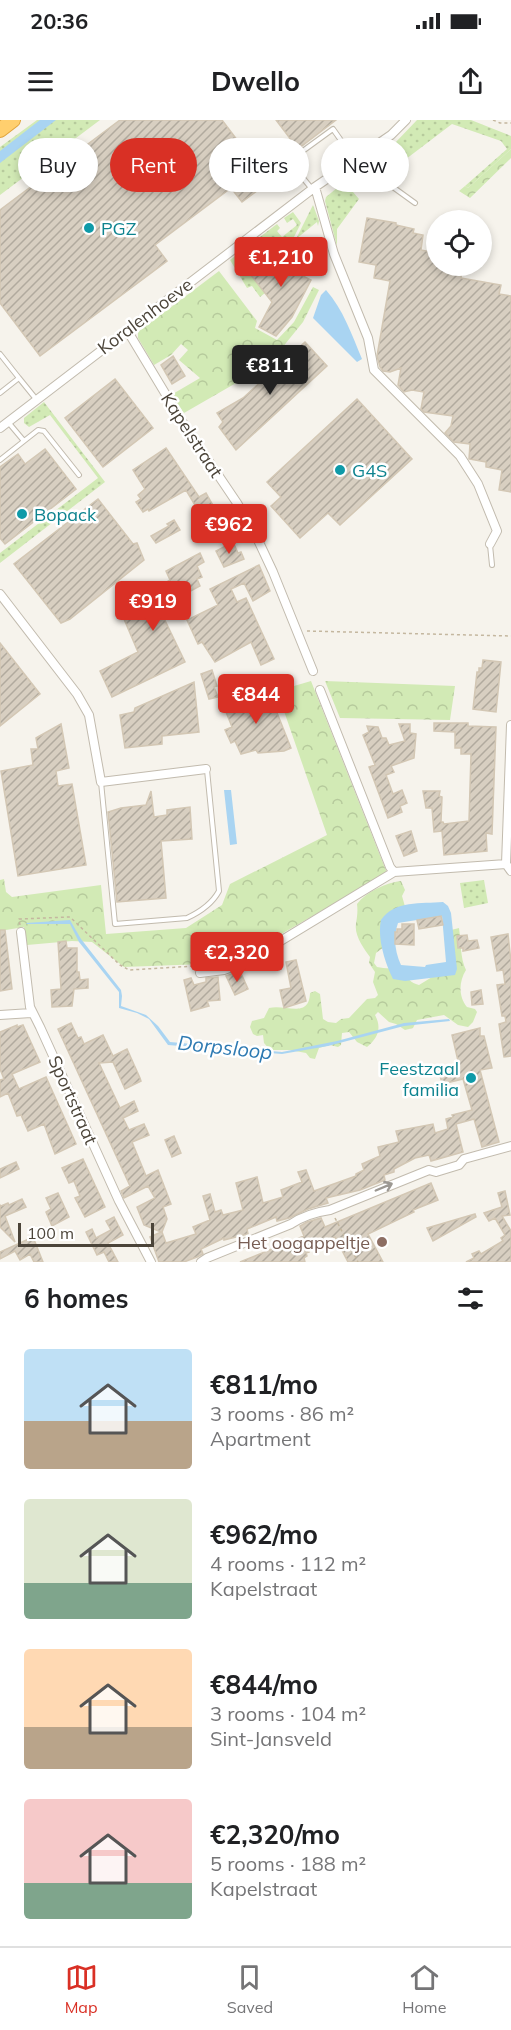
<!DOCTYPE html>
<html lang="en">
<head>
<meta charset="utf-8">
<style>
	:root { --surface:#fff; --page:#f2f2f2; --text:#202124; --muted:#757577; --line:#e0e0e0; --accent:#d93025 }
	body { margin:0; font-family:Mulish,sans-serif; background:var(--page); color:var(--text); height:100vh; display:flex; flex-direction:column; font-size:22px; white-space:nowrap }
	* { box-sizing:border-box; margin:0 }
	p { font-size:20px; color:var(--muted) }
	.icon { flex:none; width:33px; height:33px; fill:none; stroke:currentColor; stroke-width:2; stroke-linecap:round; stroke-linejoin:round }
	.map { position:relative; height:1142px; overflow:hidden }
	.details { display:flex; flex-direction:column; background:var(--surface); flex:1 }
	.details>* { flex:none }
	.guide { position:absolute; left:18px; top:18px; width:476px; height:54px; display:flex; gap:12px }
	.controls { position:absolute; left:426px; top:90px; display:grid; gap:12px }
	.controls a { display:grid; place-items:center; width:66px; height:66px; border-radius:50%; background:var(--surface); box-shadow:0 3px 9px #0003; font-size:30px }
	.scale { position:absolute; left:18px; bottom:15px; width:136px; box-sizing:border-box; padding-left:6px; border:3px solid #4b4439; border-top:0; font-size:16px; line-height:21px; white-space:nowrap; color:#4b4439; -webkit-text-stroke:4px #fff; paint-order:stroke }
	.price { position:absolute; translate:-50% -51px; padding:0 14px; border-radius:6px; background:var(--accent); color:#fff; font-size:20px; line-height:39px; filter:drop-shadow(0 2px 3px #0008) }
	.price::after { content:''; position:absolute; left:50%; top:36px; width:18px; height:14px; margin-left:-9px; background:inherit; clip-path:polygon(0 0,100% 0,50% 100%) }
	.price.on { background:#222; color:#fff }
	ul { padding:0; list-style:none }
	li { display:flex; align-items:center; gap:18px; height:150px; padding:0 24px }
	li span { display:grid; place-items:center; flex:none; width:168px; height:120px; border-radius:6px; color:#555 }
	li>.icon { margin-inline-start:auto }
	span .icon { width:72px; height:72px; fill:#fffc; stroke-width:1 }
	li b { font-size:26px }
	h2 { display:flex; justify-content:space-between; align-items:center; height:72px; padding:0 24px; font-size:26px }
	.chip { padding:0 21px; border-radius:27px; background:var(--surface); box-shadow:0 3px 9px #0003; font-size:21px; line-height:54px }
	.chip.on { background:var(--accent); color:#fff }
	.status { display:flex; justify-content:space-between; align-items:center; height:42px; padding:0 30px; background:var(--surface); direction:ltr }
	.status svg { height:16px; fill:currentColor }
	header { display:flex; justify-content:space-between; align-items:center; height:78px; padding:0 24px; background:var(--surface); font-size:27px; font-weight:700 }
	.dock { display:flex; justify-content:space-around; align-items:center; height:84px; border-top:2px solid var(--line); background:var(--surface); font-size:16px; color:var(--muted) }
	.dock a { display:grid; justify-items:center; gap:3px }
	.dock .on { color:var(--accent) }
	.map>svg:first-child { display:block }
</style>
</head>
<body>
<div class="status"><b>20:36</b><svg viewBox="0 0 49 12"><path d="M0 12V9h3v3zM5 12V6h3v6zM10 12V3h3v9zM15 12V0h3v12zM26 1h20v11H26zM47 4h2v5h-2z"/></svg></div>
<header><svg class="icon" aria-label="menu" viewBox="0 0 24 24"><path d="M4 6h16M4 12h16M4 18h16"/></svg>Dwello<svg class="icon" aria-label="share" viewBox="0 0 24 24"><path d="M12 15V3M7 8l5-5 5 5M5 13v7h14v-7"/></svg></header>
<div class="map">
<svg width="511" height="1142" viewBox="0 0 511 1142">
	<defs>
		<pattern id="grass-dots" width="8" height="8" patternUnits="userSpaceOnUse" patternTransform="scale(1.5)"><rect width="8" height="8" fill="#d2eab5"/><path d="M2 2h.1M6 6h.1" fill="none" stroke="#b6ca9c" stroke-width="1.8" stroke-linecap="round"/></pattern>
		<pattern id="forest-crowns" width="20" height="18" patternUnits="userSpaceOnUse" patternTransform="scale(1.5)"><rect width="20" height="18" fill="#d2eab5"/><path d="M2 6a3 3 0 1 1 6 0M12 15a3 3 0 1 1 6 0" fill="none" stroke="#b6ca9c"/></pattern>
		<pattern id="building-hatch" width="6" height="6" patternUnits="userSpaceOnUse" patternTransform="scale(1.5)"><rect width="6" height="6" fill="#d8cfc1"/><path d="M-1 1l2-2M0 6l6-6M5 7l2-2" fill="none" stroke="#b1aa9e"/></pattern>
	</defs>
	<rect width="100%" height="100%" fill="#f6f3ec"/>
	<path fill="url(#grass-dots)" d="M37,0H100L0,75V27Z
		M417,0H471L511,16V29L468,68L465,66L507,29L501,21L452,4L385,55L366,42L394,24Z
		M343,63L347,65L359,79L337,109V126L325,81L326,77Z
		M313,85L319,101L318,106L317,102L296,119Z
		M293,92L301,103L292,121L249,153L265,173L260,177L252,166L247,168L230,140L277,104L280,108L277,111L282,117L297,105L293,99L287,103L284,98Z
		M44,282L105,362L0,443V433L98,358L50,295L29,307L24,303V298Z
		M484,760L488,783L464,788L460,763Z"/>
	<path fill="url(#forest-crowns)" d="M511,29V38L470,78L459,71L465,66L468,68Z
		M219,151L257,201L255,208L277,220L294,202L313,167L319,170L303,202L269,244L184,293L171,275L200,258L179,240L188,230L181,224L171,235L154,245L138,218V212Z
		M311,561L387,753L231,843L124,847L92,822L72,821L27,825L24,807L0,811V760L4,759L6,772L12,777L101,765L106,814L186,808L222,785L230,764L327,715L277,571Z
		M325,561L455,566L450,600L340,598Z
		M401,761L405,770L402,776L406,790L396,798L384,827L376,833L374,843L377,847C385,849 395,847 402,853C409,858 410,863 419,865L437,854L445,852L451,810L459,808C461,821 460,838 466,850C459,861 458,876 467,887L475,889L477,892L473,902L468,907L458,905L444,895L417,900L413,908L405,910L396,904L389,902L378,892L375,895C382,908 378,918 367,927L357,922L349,912L342,913L341,925L338,927L330,925L319,928L315,939L310,938L306,933L290,930H270L264,923L263,915L257,916L253,914L250,907L252,901L264,898L269,888C286,884 309,899 310,873L315,871L320,874L323,899L328,902L336,903L341,899L349,898L367,879L375,878L378,875L373,862L375,852L369,843L370,837C364,829 354,815 356,804C357,796 358,792 357,784C367,771 386,763 401,761Z"/>
	<path fill="#a9d4f2" fill-rule="evenodd" d="M40,0H56L0,43V31Z
		M326,170C343,189 352,215 362,239L357,242L313,198L321,175Z
		M224,670H231L237,724L230,725Z
		M443,782L448,786L451,793L457,849L455,855L405,861L393,859C385,843 377,818 381,800C395,780 421,784 443,782ZM442,796L446,842L426,845L425,847L401,845C395,832 393,818 398,803Z
		M70,800L81,819L121,870L122,876L121,886L146,895L158,906L170,922L282,932L337,921L404,903L449,899L450,901L404,906L328,926L282,934L168,925L149,899L137,893L119,888V872L79,822L70,804H27L26,803Z"/>
	<path fill="url(#building-hatch)" stroke="#d3c7b4" stroke-width="1.5" d="M120,0H222L269,62L242,82L231,68L155,125L167,141L40,236L0,183V90Z
		M276,0H336L298,29Z
		M367,98L396,103V105L414,109L413,113L423,115L421,130L436,133V146H455L454,148L462,149L461,158L501,165L499,174L511,176V372L499,370L502,350L486,347V342L469,339L470,324L454,322L445,313L451,306L453,296L424,292L421,289L424,272L412,270L404,272L398,265L401,248L390,252L383,251L380,247L377,236L390,161L374,158L376,145L359,142Z
		M286,126L304,135L295,152L311,160L292,197L276,216L259,207L272,182L250,154Z
		M305,222L327,246L236,330L219,307L223,302L217,293L243,278Z
		M173,236L185,256L172,264L161,245Z
		M115,259L153,308L103,347L65,298Z
		M357,279L412,339L340,405L328,393L300,418L271,386L281,377L267,362Z
		M166,328L199,377L206,373L215,389L204,396L201,391L199,392L186,370L149,391L148,389L143,392L136,382L141,379L138,375L145,369L133,350Z
		M45,329L76,369L5,424L0,418V347L18,334L25,344Z
		M98,379L133,424L137,423L144,440L70,499L61,503L14,444Z
		M174,400L180,410L156,423L151,416L169,406L167,404Z
		M233,422L238,433L241,432L244,439L224,447L216,431Z
		M200,433L204,442L197,446L202,457L197,459L200,466L159,488L185,542L112,577L100,551L138,532L121,492L170,460L166,451Z
		M259,445L270,471L253,481L244,463L231,469L237,482L246,478L274,539L261,545L251,522L215,542L202,522L198,524L187,500L218,485L210,469Z
		M0,523L40,574L0,606Z
		M483,540L501,542L496,592L473,589L477,552H479V548H482Z
		M212,550L217,566L214,567L218,577L209,579L201,554Z
		M194,562L199,612L162,616V624L125,628L120,595L134,592L135,588Z
		M268,570L291,628L284,631L258,633L256,630L241,634L235,621L231,623L225,610L232,607L224,587Z
		M434,603H468V606L496,607L492,714L486,713L487,731L444,735L442,711L434,712L432,688H426L423,671H440L439,676L442,677L441,702H443L444,704L469,701L471,634H461V628H455V612L434,611Z
		M61,604L69,648L56,651L58,666L72,664L86,745L18,756L1,651L33,645L31,629H38L36,618Z
		M399,604H410V613L416,614L414,638L391,646L394,652L386,655L393,674L402,670L407,683L400,686L402,692L388,698L369,647L375,645L363,615L369,612L367,606L378,607L382,618H386L389,625L405,621Z
		M151,671L154,697L167,695V690L190,687L192,719L161,721L166,778L117,782L108,692L121,688L146,685Z
		M411,711L417,731L404,736L396,716Z
		M441,796L443,805L419,809L417,800Z
		M402,804H414V825L395,824V812H397V809H402Z
		M0,810H5L12,869L0,871Z
		M508,814L511,842V936L504,937L499,904L506,902L505,896H502L497,865L505,864L503,850L497,851L491,817Z
		M467,815L468,821L477,820L479,828L463,831V828H458L457,816Z
		M66,821L67,828H77V852H79L80,860L88,859V868L74,869L72,886L52,887L51,870L61,869L58,822Z
		M296,840L306,881L284,888L280,870L291,868L286,842Z
		M240,851L248,869L235,875L226,856Z
		M218,857L220,880L207,881L209,886L191,891L184,860L191,858L194,865L206,862V858Z
		M481,870L483,884L472,885L471,872Z
		M71,903L78,918L81,917L84,924L103,915L113,936L127,929L140,958L141,961L125,969L113,942L99,943L120,988L134,981L138,991L123,998L129,1010L144,1004L149,1015L132,1022L146,1056L158,1050L171,1084L163,1087L167,1099L162,1112L166,1123L196,1114L193,1107L210,1100L203,1076L210,1074L215,1092L221,1090L223,1095L243,1090L236,1063L257,1057L263,1083L283,1077L281,1070L302,1062L298,1052L306,1050L314,1071L356,1056V1054L364,1050L362,1044L380,1036L378,1027L399,1022L396,1011L433,1004L435,1013L448,1009L446,999L453,997L452,995L472,990L463,959L442,964L439,951L459,945L452,915L480,908V916H484L492,948L480,950L499,1022L482,1027L474,999L456,1004L463,1032L431,1041L429,1035L415,1038L394,1049V1052L384,1055L385,1060L360,1070L326,1078L328,1083L308,1089L289,1098L277,1101L276,1097L247,1109L248,1114L224,1120V1118L201,1129L203,1134L197,1137L184,1142H159L150,1117L161,1112L144,1105L137,1087L155,1078L148,1066L124,1078L121,1071L130,1066L58,909Z
		M17,905V907L23,905L40,942L12,954L19,969L46,957L76,1024L55,1034L44,1004L28,1011L21,995L17,996L8,973L0,977V960L4,959L0,949V912Z
		M174,1016L181,1033L172,1037L165,1020Z
		M83,1039L105,1087L85,1097L75,1078L80,1076L74,1061L69,1063L62,1048Z
		M16,1042L19,1049L0,1058V1049Z
		M431,1063L438,1080L413,1090L414,1092L368,1114L383,1142H348L335,1117L307,1128L309,1132L306,1133L307,1136L304,1138L305,1142H240L304,1116L300,1106L307,1102L321,1098L325,1107Z
		M505,1071L510,1095L502,1096L511,1111V1142H466L474,1138L472,1134L479,1131L481,1134L503,1121L501,1118L505,1115L495,1098L489,1101L484,1093L502,1087L498,1073Z
		M58,1073L69,1097L52,1106L46,1092L51,1089L46,1078Z
		M22,1079L26,1087L5,1096L15,1122L0,1107V1085L1,1086L8,1083L9,1085Z
		M475,1094L476,1097L433,1121L427,1108Z
		M114,1097L123,1115L108,1123L118,1142H109L104,1132L97,1135L86,1112L92,1109L96,1118L111,1110L106,1101Z
		M33,1117L43,1142H34L30,1134L20,1140L15,1131L0,1139V1132Z"/>
	<g fill="none" stroke-linecap="round" stroke-linejoin="round">
		<g stroke="#c2bbae" stroke-width="6">
			<path id="service" d="M312,69L289,41L333,9L354,39L415,83
				M0,234L19,258
				M0,273L19,258L36,279
				M24,321L38,310L44,311L79,355
				M0,340L24,321L8,302
				M490,425L492,445
				M101,662L115,804L187,798C200,792 212,784 219,771L207,650"/>
		</g>
		<g stroke="#c2bbae" stroke-width="10">
			<path id="minor" d="M315,67L334,134L368,218L374,250L460,336L478,364L497,411L490,424
				M127,210L183,303L237,383L257,418L273,452L313,551
				M0,308L315,67L391,15L406,0
				M0,474L77,574L89,595L101,662L206,649
				M320,570L390,747L394,752
				M511,605L506,744L511,751
				M21,812L30,887L40,907L119,1081L151,1142
				M200,853L224,850L246,842L394,752L506,744
				M0,895L31,893
				M201,1142L207,1138L291,1104C303,1096 316,1092 330,1090L429,1050L436,1052L459,1045L464,1039L511,1026"/>
		</g>
		<g stroke="#e0a43c" stroke-width="16">
			<path id="motorway" d="M0,10L13,0"/>
		</g>
		<path stroke="#c4b79f" stroke-width="1.5" stroke-dasharray="3 3" stroke-linecap="butt" d="M493,0L500,3H511
			M307,511L511,516
			M20,805L19,799L70,797L120,845L129,850L195,846
			M335,1098L358,1142"/>
		<use href="#service" stroke="#fff" stroke-width="4"/>
		<use href="#minor" stroke="#fff" stroke-width="8"/>
		<use href="#motorway" stroke="#ffcf6e" stroke-width="14"/>
	</g>
	<defs><path id="oneway-shaft" d="M-6 0H5M1.5-3L5.5 0L1.5 3" fill="none" stroke-width="1.6" stroke-linecap="round" stroke-linejoin="round" transform="scale(1.5)"/></defs>
	<use stroke="#9c9892" href="#oneway-shaft" transform="translate(384 1067) rotate(-23)"/>
	<g fill="#0f9aa8" stroke="#fff" stroke-width="2">
		<circle cx="89" cy="108" r="6"/>
		<circle cx="340" cy="350" r="6"/>
		<circle cx="22" cy="394" r="6"/>
		<circle cx="471" cy="958" r="6"/>
	</g>
	<circle fill="#8d6e63" stroke="#fff" stroke-width="2" cx="382" cy="1122" r="6"/>
	<g text-anchor="middle" dominant-baseline="central" stroke-width="5" stroke-linejoin="round" paint-order="stroke">
		<g font-size="18" fill="#0d838f" stroke="#fff" text-anchor="start">
			<text x="101" y="108">PGZ</text>
			<text x="352" y="350">G4S</text>
			<text x="34" y="394">Bopack</text>
			<text x="459" y="948" text-anchor="end">Feestzaal<tspan x="459" dy="21">familia</tspan></text>
		</g>
		<g font-size="18" fill="#4b4439" stroke="#fff">
			<text transform="translate(145 196) rotate(-37)">Koralenhoeve</text>
			<text transform="translate(192 315) rotate(57)">Kapelstraat</text>
			<text transform="translate(73 980) rotate(66)">Sportstraat</text>
		</g>
		<g font-size="18" fill="#785e54" stroke="#fff" text-anchor="end">
			<text x="370" y="1122">Het oogappeltje</text>
		</g>
		<g font-size="20" font-style="italic" fill="#2e7ab2" stroke="#fff">
			<text transform="translate(225 927) rotate(6)">Dorpsloop</text>
		</g>
	</g>
</svg>
<div class="controls">
<a><svg class="icon" aria-label="locate" viewBox="0 0 24 24"><circle cx="12" cy="12" r="6"/><path d="M12 2v4M12 18v4M2 12h4M18 12h4"/></svg></a>
</div>
<div class="scale">100 m</div>
<b class="price" style="left:281px;top:168px">€1,210</b>
<b class="price on" style="left:270px;top:276px">€811</b>
<b class="price" style="left:229px;top:435px">€962</b>
<b class="price" style="left:153px;top:512px">€919</b>
<b class="price" style="left:256px;top:605px">€844</b>
<b class="price" style="left:237px;top:863px">€2,320</b>
<div class="guide">
<a class="chip">Buy</a>
<a class="chip on">Rent</a>
<a class="chip">Filters</a>
<a class="chip">New</a>
</div>
</div>
<section class="details">
<h2>6 homes<svg class="icon" aria-label="filters" viewBox="0 0 24 24"><path d="M4 7h16M4 17h16"/><circle cx="9" cy="7" r="2"/><circle cx="15" cy="17" r="2"/></svg></h2>
<ul>
<li><span style="background:linear-gradient(#bfe0f5 60%,#b9a48a 0)"><svg class="icon" aria-label="home" viewBox="0 0 24 24"><path d="M3 11l9-7 9 7M6 9v11h12V9"/></svg></span><div><b>€811/mo</b><p>3 rooms · 86 m²</p><p>Apartment</p></div></li>
<li><span style="background:linear-gradient(#dfe7d0 70%,#7fa58c 0)"><svg class="icon" aria-label="home" viewBox="0 0 24 24"><path d="M3 11l9-7 9 7M6 9v11h12V9"/></svg></span><div><b>€962/mo</b><p>4 rooms · 112 m²</p><p>Kapelstraat</p></div></li>
<li><span style="background:linear-gradient(#ffd9b3 65%,#b9a48a 0)"><svg class="icon" aria-label="home" viewBox="0 0 24 24"><path d="M3 11l9-7 9 7M6 9v11h12V9"/></svg></span><div><b>€844/mo</b><p>3 rooms · 104 m²</p><p>Sint-Jansveld</p></div></li>
<li><span style="background:linear-gradient(#f6c9c9 70%,#7fa58c 0)"><svg class="icon" aria-label="home" viewBox="0 0 24 24"><path d="M3 11l9-7 9 7M6 9v11h12V9"/></svg></span><div><b>€2,320/mo</b><p>5 rooms · 188 m²</p><p>Kapelstraat</p></div></li>
</ul>
</section>
<nav class="dock">
<a class="on"><svg class="icon" aria-label="map" viewBox="0 0 24 24"><path d="M3 6l6-2 6 2 6-2v14l-6 2-6-2-6 2zM9 4v14M15 6v14"/></svg>Map</a>
<a><svg class="icon" aria-label="saved" viewBox="0 0 24 24"><path d="M7 4h10v16l-5-4-5 4z"/></svg>Saved</a>
<a><svg class="icon" aria-label="home" viewBox="0 0 24 24"><path d="M3 11l9-7 9 7M6 9v11h12V9"/></svg>Home</a>
</nav>
</body>
</html>
